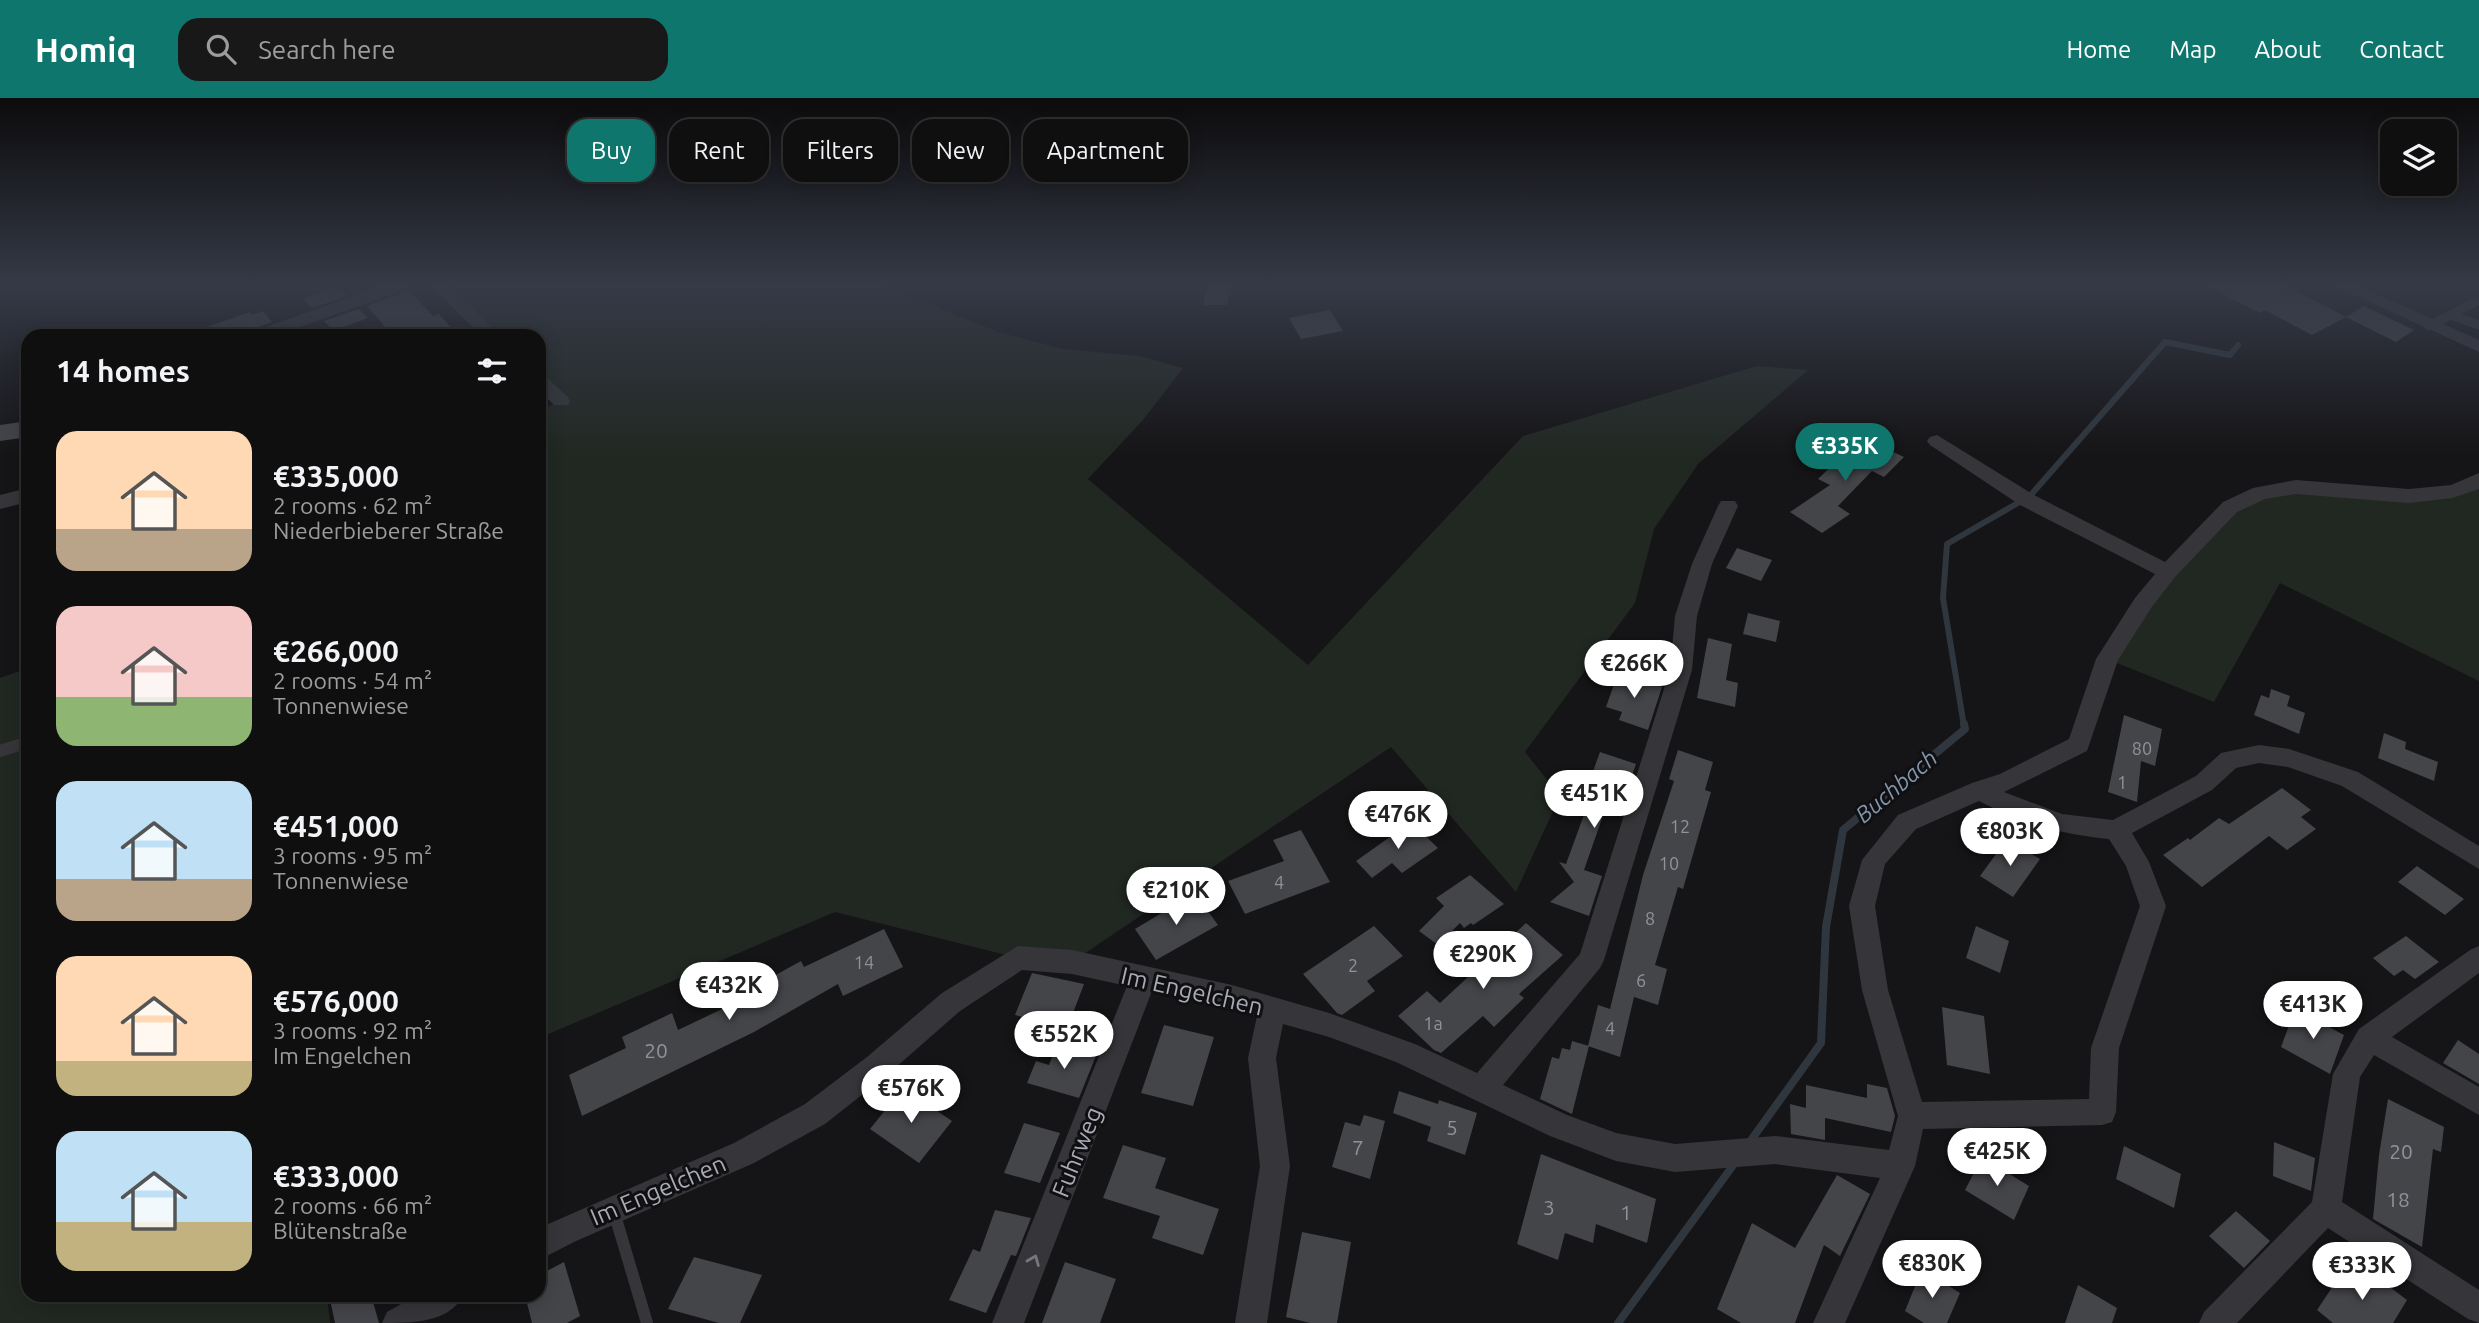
<!DOCTYPE html>
<html lang="en">
<head>
<meta charset="utf-8">
<style>
	:root { --surface:#100f10; --page:#191819; --text:#f1f3f6; --muted:#9c9c9f; --line:#302f30; --accent:#0f766e }
	body { margin:0; font-family:Ubuntu,sans-serif; background:var(--page); color:var(--text); height:100vh; display:flex; flex-direction:column; font-size:26px; white-space:nowrap }
	* { box-sizing:border-box; margin:0 }
	p { font-size:23px; color:var(--muted) }
	.icon { flex:none; width:38px; height:38px; fill:none; stroke:currentColor; stroke-width:2; stroke-linecap:round; stroke-linejoin:round }
	.map { position:relative; flex:1; overflow:hidden }
	.sheet { position:absolute; left:21px; top:231px; width:525px; height:973px; display:flex; flex-direction:column; background:var(--surface); border-radius:21px; box-shadow:0 4px 18px #0003,0 0 0 2px var(--line) }
	.sheet>* { flex:none }
	.top-card { position:absolute; left:567px; top:21px; width:665px; height:63px; display:flex; gap:14px }
	.tools { position:absolute; left:2380px; top:21px; display:grid; gap:14px }
	.tools a { display:grid; place-items:center; width:77px; height:77px; border-radius:14px; background:var(--surface); box-shadow:0 4px 18px #0003,0 0 0 2px var(--line); font-size:35px }
	.price { position:absolute; translate:-50% -60px; padding:0 16px; border-radius:24px; background:#fff; color:#222; font-size:23px; line-height:46px; filter:drop-shadow(0 2px 4px #0008) }
	.price::after { content:''; position:absolute; left:50%; top:42px; width:21px; height:16px; margin-left:-10px; background:inherit; clip-path:polygon(0 0,100% 0,50% 100%) }
	.price.active { background:var(--accent); color:#fff }
	ul { padding:0; list-style:none }
	li { display:flex; align-items:center; gap:21px; height:175px; padding:0 35px }
	li span { display:grid; place-items:center; flex:none; width:196px; height:140px; border-radius:21px; color:#555 }
	li>.icon { margin-inline-start:auto }
	span .icon { width:84px; height:84px; fill:#fffc; stroke-width:1 }
	li b { font-size:30px }
	h2 { display:flex; justify-content:space-between; align-items:center; height:84px; padding:0 35px; font-size:30px }
	.pill { padding:0 24px; border-radius:21px; background:var(--surface); box-shadow:0 4px 18px #0003,0 0 0 2px var(--line); font-size:24px; line-height:63px }
	.pill.active { background:var(--accent); color:#fff }
	header { display:flex; align-items:center; gap:42px; box-sizing:border-box; height:98px; padding:0 35px; background:var(--accent); color:#fff }
	header strong { font-size:33px }
	nav { display:flex; gap:38px; margin-inline-start:auto; font-size:24px }
	.search { width:490px; height:63px; background:var(--page); display:flex; align-items:center; gap:18px; box-sizing:border-box; padding:0 24px; border-radius:21px; color:var(--muted); font-size:26px }
	.map>svg:first-child { display:block }
</style>
</head>
<body>
<header>
<strong>Homiq</strong>
<div class="search"><svg class="icon" aria-label="search" viewBox="0 0 24 24"><circle cx="10" cy="10" r="6"/><path d="M15 15l6 6"/></svg>Search here</div>
<nav><a>Home</a><a>Map</a><a>About</a><a>Contact</a></nav>
</header>
<div class="map">
<svg width="2479" height="1225" viewBox="0 0 2479 1225">
	<rect width="100%" height="100%" fill="#151416"/>
	<path fill="#212822" d="M438,187H881L998,234L1063,251L1139,258L1183,270L1143,322L1088,381L1308,567L1523,338L1757,268L1808,272L1698,366L1654,431L1635,505L1525,654L1560,698L1516,794L1391,649L1072,864L1018,860L835,814L539,940V313L560,303L539,282V238H492Z
		M2296,389L2409,398L2479,391V583L2280,485L2214,604L2107,561L2230,409Z
		M28,570V1197H327L330,1225H0V580Z"/>
	<g fill="none" stroke-linecap="round" stroke-linejoin="round">
		<path stroke="#2f363d" stroke-width="6" d="M2029,399L2165,244L2230,257L2238,247
			M1964,628L1943,500L1947,446L2023,402"/>
		<path stroke="#2f363d" stroke-width="8" d="M1749,1045L1821,945L1826,829L1843,732L1965,631L1964,626
			M1618,1225L1737,1062"/>
	</g>
	<path fill="#444549" d="M1206,187H1230L1227,207H1203Z
		M2205,187H2285L2346,219L2312,237L2265,212L2260,215Z
		M337,188L347,198L312,210L303,201Z
		M409,192L433,218L439,216L453,232L436,238H393L367,208Z
		M2364,208L2414,232L2396,244L2346,219Z
		M359,211L368,220L333,233L324,223Z
		M1330,212L1343,233L1301,241L1289,220Z
		M263,213L272,224L251,232L246,238H190L189,235L250,214L252,217Z
		M1861,339L1904,359L1884,379L1872,373L1838,408L1850,416L1822,435L1790,414L1830,387L1818,381Z
		M1737,450L1772,462L1761,483L1726,470Z
		M1748,515L1780,523L1776,544L1743,536Z
		M1708,540L1732,546L1726,582L1738,585L1735,609L1697,600Z
		M1618,575L1662,589L1648,632L1619,622L1622,614L1606,609Z
		M2271,591L2290,598L2287,608L2305,615L2299,636L2254,617L2261,597L2269,600Z
		M2124,617L2162,631L2155,668L2141,663L2137,704L2108,694Z
		M2384,635L2406,644L2405,651L2438,664L2434,683L2378,660Z
		M1678,652L1713,664L1705,692L1711,694L1683,791L1678,789L1655,867L1667,871L1658,907L1634,899L1620,959L1588,948L1598,907L1610,911L1643,777L1674,683L1669,681Z
		M1600,654L1636,666L1619,713L1606,709L1584,772L1602,778L1589,818L1550,804L1574,784L1559,764L1566,766L1589,703L1583,701Z
		M2282,690L2311,712L2301,719L2316,731L2287,752L2269,738L2202,789L2163,757L2188,740L2190,742L2219,720L2229,726Z
		M1411,724L1438,750L1402,775L1392,765L1372,780L1356,763Z
		M1301,732L1330,784L1245,816L1228,783L1284,763L1273,742Z
		M2007,741L2040,761L2013,799L1980,778Z
		M2417,768L2464,801L2445,817L2398,784Z
		M1470,777L1504,806L1473,827L1471,825L1464,830L1460,825L1438,847L1419,833L1444,808L1436,800Z
		M1195,795L1218,827L1156,862L1135,831Z
		M1526,825L1563,857L1519,896L1524,900L1494,929L1483,918L1441,955L1434,952L1398,918L1427,893L1440,905Z
		M1374,828L1403,858L1367,883L1375,893L1342,917L1337,915L1303,876Z
		M1976,828L2009,843L2000,875L1966,860Z
		M884,831L903,869L843,898L838,886L754,934L582,1018L569,977L626,950L622,939L672,915L678,932L764,891L761,885L801,863L804,869Z
		M2406,838L2439,864L2415,881L2403,872L2394,878L2373,860Z
		M1032,875L1084,886L1067,931L1015,917Z
		M1942,909L1984,918L1990,976L1947,967Z
		M2295,911L2344,937L2330,976L2281,949Z
		M1164,927L1214,939L1193,1008L1141,995Z
		M2458,942L2479,956V986L2443,965Z
		M1572,943L1589,948L1572,1016L1540,1001L1552,959L1559,961L1562,950L1570,952Z
		M1058,944L1097,955L1079,1000L1027,985L1036,963L1049,967Z
		M1867,986L1887,990L1895,1018L1891,1034L1825,1020V1042L1791,1036L1790,1006L1806,1010V987L1867,1000Z
		M903,990L952,1023L919,1065L870,1031Z
		M1399,993L1438,1006L1439,1002L1477,1015L1465,1057L1427,1043L1431,1029L1393,1015Z
		M2388,1001L2444,1029L2441,1054L2433,1051L2422,1149L2373,1121L2379,1057Z
		M1364,1017L1385,1023L1370,1081L1332,1069L1345,1024L1360,1028Z
		M1024,1025L1060,1035L1040,1085L1004,1075Z
		M2274,1044L2315,1060L2311,1093L2273,1078Z
		M1123,1047L1166,1060L1155,1090L1219,1111L1203,1157L1152,1140L1160,1118L1103,1100Z
		M2124,1048L2181,1076L2174,1110L2116,1081Z
		M1541,1056L1656,1101L1647,1145L1596,1126L1593,1145L1565,1135L1558,1162L1517,1146Z
		M1982,1059L2029,1088L2014,1122L1965,1092Z
		M1837,1077L1870,1096L1840,1158L1824,1147L1795,1225H1741L1717,1211L1752,1125L1795,1150Z
		M995,1112L1031,1120L1016,1158L1011,1157L986,1215L949,1202L973,1151L980,1154Z
		M2236,1113L2270,1143L2244,1170L2209,1138Z
		M1302,1134L1351,1144L1337,1225H1310L1286,1219Z
		M694,1159L762,1177L740,1225H719L668,1211Z
		M564,1164L580,1218L567,1225H532L525,1197H539V1177Z
		M1065,1164L1116,1181L1100,1225H1042Z
		M1922,1171L1960,1195L1947,1225H1924L1905,1213Z
		M2343,1173L2361,1187L2370,1174L2407,1202L2393,1225H2333L2317,1212Z
		M2078,1187L2117,1210L2112,1225H2065Z"/>
	<g fill="none" stroke-linecap="round" stroke-linejoin="round">
		<path stroke="#36363a" stroke-width="9" d="M2451,217L2479,227
			M2429,228L2479,202"/>
		<path stroke="#36363a" stroke-width="12" d="M0,653L28,644
			M614,1114L647,1225"/>
		<path fill="#36363a" fill-rule="evenodd" d="M384,187H409L407,191L275,238H249L252,234Z
			M430,187H448L501,238H482Z
			M2333,187H2356L2479,242V254Z
			M539,276L545,278L568,299L570,303L568,307H554L539,292Z
			M1937,337L2034,397L2165,464L2223,404L2253,390L2296,382L2409,391L2451,387L2479,375V391L2452,400L2409,405L2296,396L2265,401L2237,414L2175,479L2151,510L2118,562L2087,653L2004,694L2062,716L2113,722L2196,678L2221,655L2259,647L2289,651L2358,674L2479,748V771L2342,688L2288,669L2259,665L2236,670L2212,692L2132,735L2149,764L2166,808L2119,950L2116,1014L2112,1024L2102,1027L1923,1031L1915,1068L1845,1225H1813L1880,1080L1775,1066L1675,1074L1616,1063L1550,1038L1396,964L1329,939L1283,926L1276,960L1290,1068L1267,1225H1235L1260,1068L1248,960L1257,918L1152,893L1024,1225H992L1127,888L1072,876L1022,872L960,913L887,977L825,1026L754,1065L574,1144L539,1162V1130L734,1045L805,1006L867,959L942,895L1018,848L1072,852L1232,887L1329,915L1415,946L1477,975L1580,856L1670,572L1675,518L1692,466L1718,408L1721,403H1735L1738,408L1712,466L1697,518L1692,572L1604,862L1600,870L1503,987L1567,1017L1616,1035L1675,1046L1775,1038L1889,1052L1898,1018L1862,892L1849,808L1862,762L1898,717L1972,685L2000,676L2069,641L2096,561L2135,500L2155,476L2020,407L1930,347L1927,343L1930,339ZM1979,703C2022,726 2061,736 2109,741L2126,768L2140,808L2091,950L2089,1001L1922,1004L1888,892L1875,808L1885,766L1916,731Z
			M28,390V404L0,411V397Z
			M2479,848V875L2392,939L2479,989V1017L2374,957L2360,979L2342,1104L2479,1192V1225L2468,1221L2328,1130L2237,1225H2199L2204,1214L2312,1104L2333,976L2359,931L2470,852Z
			M417,1197H463C450,1225 411,1225 382,1225L387,1214Z"/>
		<path fill="#44454a" fill-rule="evenodd" d="M28,323V339L0,343V327Z
			M329,1197H371L379,1225H335Z"/>
	</g>
	<defs><path id="oneway-chevron" d="M-2-3.5L2.5 0L-2 3.5" fill="none" stroke-width="1.6" stroke-linecap="round" stroke-linejoin="round" transform="scale(1.75)"/></defs>
	<use stroke="#75767e" href="#oneway-chevron" transform="translate(1034 1162) rotate(-68)"/>
	<linearGradient id="sky" x2="0" y2="1"><stop stop-color="#0c0b0c"/><stop offset="0.52" stop-color="#353a47"/><stop offset="1" stop-color="#353a47" stop-opacity="0"/></linearGradient>
	<rect width="2479" height="359" fill="url(#sky)"/>
	<g text-anchor="middle" dominant-baseline="central" stroke-width="6" stroke-linejoin="round" paint-order="stroke">
		<g font-size="18" fill="#8f929a">
			<text x="2142" y="650">80</text>
			<text x="2122" y="684">1</text>
			<text x="1680" y="728">12</text>
			<text x="1669" y="765">10</text>
			<text x="1279" y="784">4</text>
			<text x="1650" y="820">8</text>
			<text x="864" y="864">14</text>
			<text x="1353" y="867">2</text>
			<text x="1641" y="882">6</text>
			<text x="1433" y="925">1a</text>
			<text x="1610" y="930">4</text>
		</g>
		<g font-size="21" fill="#8f929a">
			<text x="656" y="952">20</text>
			<text x="1452" y="1029">5</text>
			<text x="1358" y="1049">7</text>
			<text x="2401" y="1053">20</text>
			<text x="2398" y="1101">18</text>
			<text x="1549" y="1109">3</text>
			<text x="1626" y="1114">1</text>
		</g>
		<g font-size="23" font-style="italic" fill="#8296ac" stroke="#100f11">
			<text transform="translate(1896 688) rotate(-40)">Buchbach</text>
		</g>
		<g font-size="24" fill="#a8abb5" stroke="#100f11">
			<text transform="translate(1192 893) rotate(13)">Im Engelchen</text>
			<text transform="translate(1077 1054) rotate(-68)">Fuhrweg</text>
			<text transform="translate(658 1092) rotate(-23)">Im Engelchen</text>
		</g>
	</g>
</svg>
<div class="tools">
<a><svg class="icon" aria-label="layers" viewBox="0 0 24 24"><path d="M12 4l9 5-9 5-9-5zM3 14l9 5 9-5"/></svg></a>
</div>
<b class="price active" style="left:1845px;top:385px">€335K</b>
<b class="price" style="left:1634px;top:602px">€266K</b>
<b class="price" style="left:1594px;top:732px">€451K</b>
<b class="price" style="left:1398px;top:753px">€476K</b>
<b class="price" style="left:2010px;top:770px">€803K</b>
<b class="price" style="left:1176px;top:829px">€210K</b>
<b class="price" style="left:1483px;top:893px">€290K</b>
<b class="price" style="left:729px;top:924px">€432K</b>
<b class="price" style="left:2313px;top:943px">€413K</b>
<b class="price" style="left:1064px;top:973px">€552K</b>
<b class="price" style="left:911px;top:1027px">€576K</b>
<b class="price" style="left:1997px;top:1090px">€425K</b>
<b class="price" style="left:1932px;top:1202px">€830K</b>
<b class="price" style="left:2362px;top:1204px">€333K</b>
<div class="top-card">
<a class="pill active">Buy</a>
<a class="pill">Rent</a>
<a class="pill">Filters</a>
<a class="pill">New</a>
<a class="pill">Apartment</a>
</div>
<section class="sheet">
<h2>14 homes<svg class="icon" aria-label="filters" viewBox="0 0 24 24"><path d="M4 7h16M4 17h16"/><circle cx="9" cy="7" r="2"/><circle cx="15" cy="17" r="2"/></svg></h2>
<ul>
<li><span style="background:linear-gradient(#ffd9b3 70%,#b9a48a 0)"><svg class="icon" aria-label="home" viewBox="0 0 24 24"><path d="M3 11l9-7 9 7M6 9v11h12V9"/></svg></span><div><b>€335,000</b><p>2 rooms · 62 m²</p><p>Niederbieberer Straße</p></div></li>
<li><span style="background:linear-gradient(#f6c9c9 65%,#8fb573 0)"><svg class="icon" aria-label="home" viewBox="0 0 24 24"><path d="M3 11l9-7 9 7M6 9v11h12V9"/></svg></span><div><b>€266,000</b><p>2 rooms · 54 m²</p><p>Tonnenwiese</p></div></li>
<li><span style="background:linear-gradient(#bfe0f5 70%,#b9a48a 0)"><svg class="icon" aria-label="home" viewBox="0 0 24 24"><path d="M3 11l9-7 9 7M6 9v11h12V9"/></svg></span><div><b>€451,000</b><p>3 rooms · 95 m²</p><p>Tonnenwiese</p></div></li>
<li><span style="background:linear-gradient(#ffd9b3 75%,#c2b280 0)"><svg class="icon" aria-label="home" viewBox="0 0 24 24"><path d="M3 11l9-7 9 7M6 9v11h12V9"/></svg></span><div><b>€576,000</b><p>3 rooms · 92 m²</p><p>Im Engelchen</p></div></li>
<li><span style="background:linear-gradient(#bfe0f5 65%,#c2b280 0)"><svg class="icon" aria-label="home" viewBox="0 0 24 24"><path d="M3 11l9-7 9 7M6 9v11h12V9"/></svg></span><div><b>€333,000</b><p>2 rooms · 66 m²</p><p>Blütenstraße</p></div></li>
</ul>
</section>
</div>
</body>
</html>
